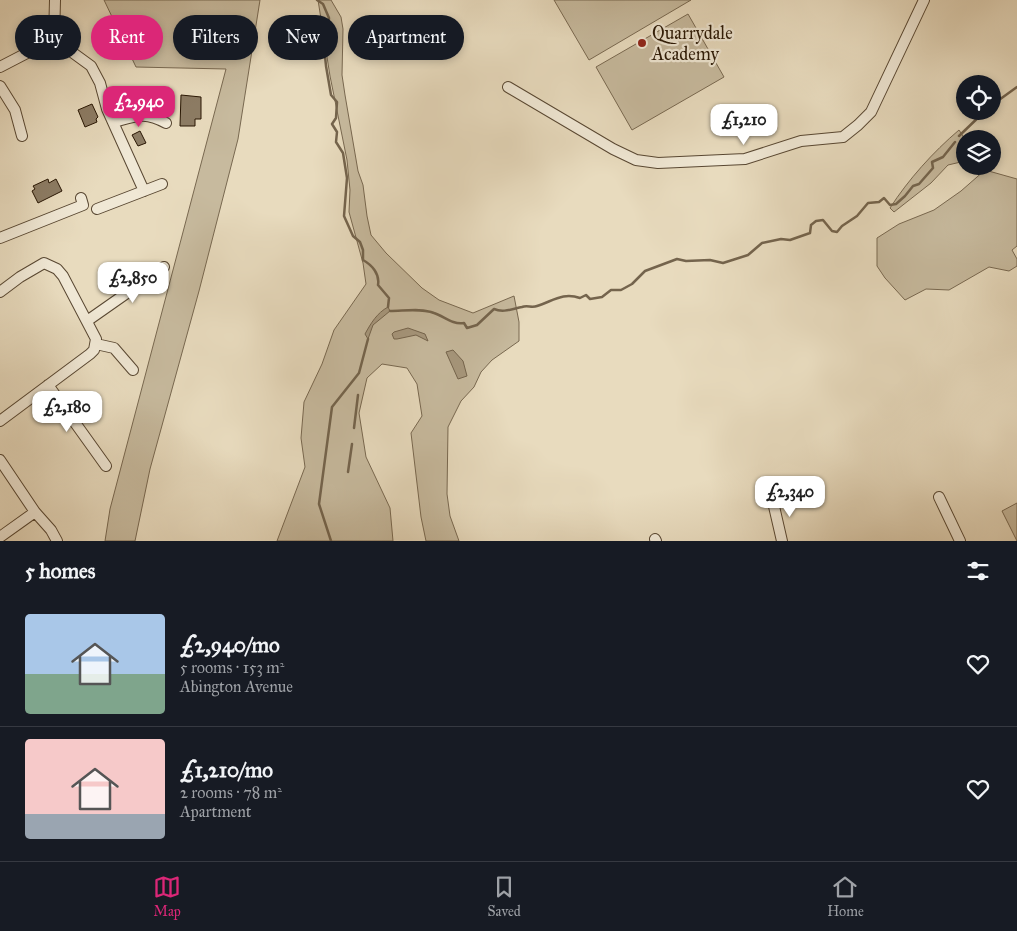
<!DOCTYPE html>
<html lang="en">
<head>
<meta charset="utf-8">
<style>
	:root { --surface:#171b24; --page:#242831; --text:#f1f3f6; --muted:#9ea1a6; --line:#363941; --accent:#db2777 }
	body { margin:0; font-family:"IM FELL Great Primer",serif; background:var(--page); color:var(--text); height:100vh; display:flex; flex-direction:column; font-size:19px; white-space:nowrap }
	* { box-sizing:border-box; margin:0 }
	p { font-size:16px; color:var(--muted) }
	.icon { flex:none; width:28px; height:28px; fill:none; stroke:currentColor; stroke-width:2; stroke-linecap:round; stroke-linejoin:round }
	.map { position:relative; height:541px; overflow:hidden }
	.sheet { display:flex; flex-direction:column; background:var(--surface); flex:1 }
	.sheet>* { flex:none }
	.guide { position:absolute; left:15px; top:15px; width:500px; height:45px; display:flex; gap:10px }
	.controls { position:absolute; left:956px; top:75px; display:grid; gap:10px }
	.controls a { display:grid; place-items:center; width:45px; height:45px; border-radius:50%; background:var(--surface); box-shadow:0 2px 8px #0003; font-size:25px }
	.price { position:absolute; translate:-50% -42px; padding:0 11px; border-radius:10px; background:#fff; color:#222; font-size:16px; line-height:32px; filter:drop-shadow(0 1px 2px #0008) }
	.price::after { content:''; position:absolute; left:50%; top:30px; width:15px; height:11px; margin-left:-8px; background:inherit; clip-path:polygon(0 0,100% 0,50% 100%) }
	.price.on { background:var(--accent); color:#fff }
	ul { padding:0; list-style:none }
	li { display:flex; align-items:center; gap:15px; height:125px; padding:0 25px }
	li+li { border-top:1px solid var(--line) }
	li span { display:grid; place-items:center; flex:none; width:140px; height:100px; border-radius:5px; color:#555 }
	li>.icon { margin-inline-start:auto }
	span .icon { width:60px; height:60px; fill:#fffc; stroke-width:1 }
	li b { font-size:21px }
	h2 { display:flex; justify-content:space-between; align-items:center; height:60px; padding:0 25px; font-size:21px }
	.pill { padding:0 18px; border-radius:22px; background:var(--surface); box-shadow:0 2px 8px #0003; font-size:18px; line-height:45px }
	.pill.on { background:var(--accent); color:#fff }
	.menu { display:flex; justify-content:space-around; align-items:center; height:70px; border-top:1px solid var(--line); background:var(--surface); font-size:14px; color:var(--muted) }
	.menu a { display:grid; justify-items:center; gap:2px }
	.menu .on { color:var(--accent) }
	.map>svg:first-child { display:block }
</style>
</head>
<body>
<div class="map">
<svg width="1017" height="541" viewBox="0 0 1017 541">
	<rect width="100%" height="100%" fill="#e8dbbe"/>
	<filter id="stains"><feTurbulence type="fractalNoise" baseFrequency=".004" numOctaves="4"/><feColorMatrix values="0 0 0 0 .2 0 0 0 0 .09 0 0 0 0 .02 0 0 0 .5 -.17"/></filter>
	<radialGradient id="worn" r=".72"><stop offset=".6" stop-color="#630" stop-opacity="0"/><stop offset="1" stop-color="#630" stop-opacity=".3"/></radialGradient>
	<path fill="#c7ba9e" stroke="#786850" d="M104,0H260L238,139L199,291L150,469L135,541H105L110,509L226,69L136,67Z
		M318,0H331L341,17L343,29L342,75L345,95L358,171L363,185L367,216L371,235L386,253L422,288L439,300L473,313L514,296L519,322V341L492,360L481,372L474,387L461,401L448,427L447,494L450,516L459,541H426L421,517L411,433L422,416L417,384L407,368L382,364L367,378L359,413L366,457L390,508L393,541H277L305,467L301,438L304,402L322,364L334,330L366,284L363,263L349,212L350,190L347,160L330,76Z
		M554,0H691L589,60Z
		M688,14L724,77L632,130L596,67Z
		M959,130L965,139V161L948,165L931,183L894,212L890,208C908,180 933,152 959,130Z
		M985,170L1017,179V246L1012,250L1017,259V266L1009,271L989,267L949,290L926,289L905,300L885,278L877,266V238L899,224L934,210L961,191Z
		M1017,503V541L1002,511Z"/>
	<path fill="#a7987e" stroke="#74644d" d="M388,307L390,311L373,325L368,339L365,334C371,323 377,313 388,307Z
		M408,328L425,334L428,341L416,335L397,339H394L392,334L394,332Z
		M453,350L463,361L467,376L458,379L446,352Z"/>
	<g fill="none" stroke-linecap="round" stroke-linejoin="round">
		<path stroke="#74644d" stroke-width="2.5" d="M317,0L323,4L329,18L328,27L332,40L325,56L326,66L331,95L337,102L336,118L332,124L337,132L336,142L343,153L347,178L344,216L353,236L360,242L363,250V260C372,265 380,274 378,285L389,298L388,307
			M992,105L1017,87
			M959,136L985,111
			M390,311C404,311 422,308 434,313C444,316 452,325 464,323L467,328L477,325L494,309C503,313 512,309 522,307C527,305 532,308 537,306C553,301 563,292 580,298L586,295L590,299L602,297L611,290H621L632,284L645,271L677,259L686,261L710,260L723,263L748,255L762,243L781,239L790,240L810,233L811,225L816,221L823,220L832,231L837,232L842,226L857,216L868,203L879,202L884,198L890,205L896,204L905,196L913,186L919,184L933,168L932,162L943,157L955,142
			M354,428L358,395
			M348,472L352,444
			M331,541L319,504L332,407L359,373L368,339"/>
	</g>
	<path fill="#8c7c64" stroke="#281603" d="M181,95L201,97V119H195V126H180Z
		M92,104L98,117L96,119L97,122L85,127L78,110Z
		M140,131L146,143L138,146L132,135Z
		M48,179L49,183L56,179L62,191L38,203L32,191L35,189L33,186Z"/>
	<g fill="none" stroke-linecap="round" stroke-linejoin="round">
		<g stroke="#584732" stroke-width="12">
			<path id="minor" d="M54,39L91,66L100,83L107,109L144,191
				M0,67L54,39L55,0
				M0,86L15,110L22,136
				M508,87L613,149L636,160L658,163L745,159L801,141L843,137L858,125L871,112L924,0
				M114,122C136,116 145,111 166,123
				M97,209L162,184
				M0,238L83,205L81,198
				M0,292L20,277L44,263L57,269L63,276L96,339L94,350L90,354L0,421
				M87,321L164,267
				M96,344L114,348L133,370
				M48,385L106,466
				M0,460L35,512L51,530L57,541
				M939,497L960,541
				M773,502L782,541
				M0,537L35,512
				M655,539L656,541"/>
		</g>
		<use href="#minor" stroke="#f0e8d5" stroke-width="10"/>
	</g>
	<circle fill="#8f2418" stroke="#f0e8d5" stroke-width="2" cx="642" cy="43" r="5"/>
	<g text-anchor="middle" dominant-baseline="central" stroke-width="4.5" stroke-linejoin="round" paint-order="stroke">
		<g font-size="18" fill="#281603" stroke="#f0e8d5" text-anchor="start">
			<text x="652" y="33">Quarrydale<tspan x="652" dy="21">Academy</tspan></text>
		</g>
	</g>
	<rect width="100%" height="100%" filter="url(#stains)"/>
	<rect width="100%" height="100%" fill="url(#worn)"/>
</svg>
<div class="controls">
<a><svg class="icon" aria-label="locate" viewBox="0 0 24 24"><circle cx="12" cy="12" r="6"/><path d="M12 2v4M12 18v4M2 12h4M18 12h4"/></svg></a>
<a><svg class="icon" aria-label="layers" viewBox="0 0 24 24"><path d="M12 4l9 5-9 5-9-5zM3 14l9 5 9-5"/></svg></a>
</div>
<b class="price on" style="left:139px;top:128px">£2,940</b>
<b class="price" style="left:744px;top:146px">£1,210</b>
<b class="price" style="left:133px;top:304px">£2,850</b>
<b class="price" style="left:67px;top:433px">£2,180</b>
<b class="price" style="left:790px;top:518px">£2,340</b>
<div class="guide">
<a class="pill">Buy</a>
<a class="pill on">Rent</a>
<a class="pill">Filters</a>
<a class="pill">New</a>
<a class="pill">Apartment</a>
</div>
</div>
<section class="sheet">
<h2>5 homes<svg class="icon" aria-label="filters" viewBox="0 0 24 24"><path d="M4 7h16M4 17h16"/><circle cx="9" cy="7" r="2"/><circle cx="15" cy="17" r="2"/></svg></h2>
<ul>
<li><span style="background:linear-gradient(#a9c7e8 60%,#7fa58c 0)"><svg class="icon" aria-label="home" viewBox="0 0 24 24"><path d="M3 11l9-7 9 7M6 9v11h12V9"/></svg></span><div><b>£2,940/mo</b><p>5 rooms · 153 m²</p><p>Abington Avenue</p></div><svg class="icon" aria-label="heart" viewBox="0 0 24 24"><path d="M12 20l-8-8c-3-5 5-10 8-4 3-6 11-1 8 4z"/></svg></li>
<li><span style="background:linear-gradient(#f6c9c9 75%,#9aa5b1 0)"><svg class="icon" aria-label="home" viewBox="0 0 24 24"><path d="M3 11l9-7 9 7M6 9v11h12V9"/></svg></span><div><b>£1,210/mo</b><p>2 rooms · 78 m²</p><p>Apartment</p></div><svg class="icon" aria-label="heart" viewBox="0 0 24 24"><path d="M12 20l-8-8c-3-5 5-10 8-4 3-6 11-1 8 4z"/></svg></li>
</ul>
</section>
<nav class="menu">
<a class="on"><svg class="icon" aria-label="map" viewBox="0 0 24 24"><path d="M3 6l6-2 6 2 6-2v14l-6 2-6-2-6 2zM9 4v14M15 6v14"/></svg>Map</a>
<a><svg class="icon" aria-label="saved" viewBox="0 0 24 24"><path d="M7 4h10v16l-5-4-5 4z"/></svg>Saved</a>
<a><svg class="icon" aria-label="home" viewBox="0 0 24 24"><path d="M3 11l9-7 9 7M6 9v11h12V9"/></svg>Home</a>
</nav>
</body>
</html>
